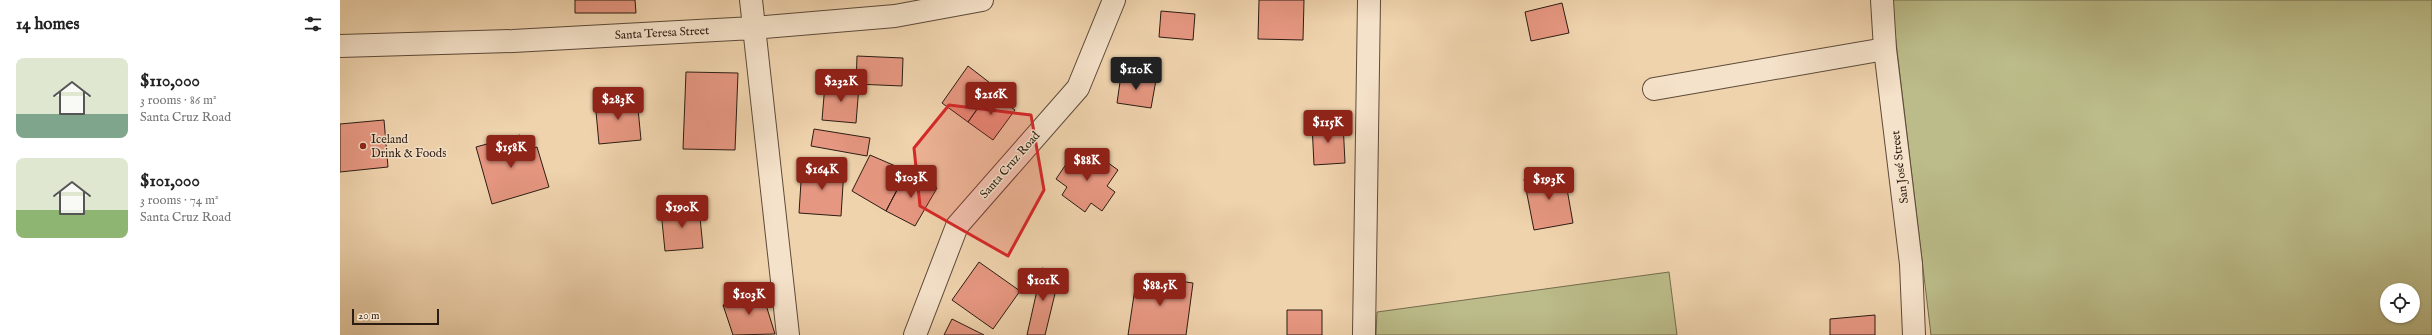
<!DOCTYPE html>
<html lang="en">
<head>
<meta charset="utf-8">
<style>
	:root { --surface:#fff; --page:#f2f2f2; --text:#222; --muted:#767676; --accent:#8f2418 }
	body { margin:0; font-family:"IM FELL English",serif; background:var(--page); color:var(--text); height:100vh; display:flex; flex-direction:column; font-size:15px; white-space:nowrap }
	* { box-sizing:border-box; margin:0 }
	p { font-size:13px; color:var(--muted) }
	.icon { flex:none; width:22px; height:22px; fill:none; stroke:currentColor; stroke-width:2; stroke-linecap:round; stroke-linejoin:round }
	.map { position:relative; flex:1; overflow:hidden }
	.drawer { display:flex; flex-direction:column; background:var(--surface); width:340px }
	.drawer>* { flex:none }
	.controls { position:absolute; left:2040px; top:283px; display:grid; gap:8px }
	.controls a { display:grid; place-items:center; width:40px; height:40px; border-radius:50%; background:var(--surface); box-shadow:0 1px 3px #0004; font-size:20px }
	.scale { position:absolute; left:12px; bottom:10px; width:87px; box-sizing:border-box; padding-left:4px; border:2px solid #2c1c12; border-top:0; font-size:11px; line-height:14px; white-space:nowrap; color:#2c1c12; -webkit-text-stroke:3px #f5e2ca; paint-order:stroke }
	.price { position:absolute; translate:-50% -34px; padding:0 9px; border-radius:4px; background:var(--accent); color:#fff; font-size:13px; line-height:26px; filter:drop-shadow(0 1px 2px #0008) }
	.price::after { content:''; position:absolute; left:50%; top:24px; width:12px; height:9px; margin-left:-6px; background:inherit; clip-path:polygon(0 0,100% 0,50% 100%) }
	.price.current { background:#222; color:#fff }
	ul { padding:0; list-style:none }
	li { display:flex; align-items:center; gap:12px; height:100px; padding:0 16px }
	li span { display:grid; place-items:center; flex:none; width:112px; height:80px; border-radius:8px; color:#555 }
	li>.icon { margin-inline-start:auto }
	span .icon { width:48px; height:48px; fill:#fffc; stroke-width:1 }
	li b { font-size:17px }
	h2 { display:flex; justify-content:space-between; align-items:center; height:48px; padding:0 16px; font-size:17px }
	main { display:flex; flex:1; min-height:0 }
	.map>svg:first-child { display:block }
</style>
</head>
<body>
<main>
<section class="drawer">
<h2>14 homes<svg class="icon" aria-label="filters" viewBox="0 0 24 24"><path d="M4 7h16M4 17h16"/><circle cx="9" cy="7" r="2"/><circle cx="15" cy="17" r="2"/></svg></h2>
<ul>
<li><span style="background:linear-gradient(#dfe7d0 70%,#7fa58c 0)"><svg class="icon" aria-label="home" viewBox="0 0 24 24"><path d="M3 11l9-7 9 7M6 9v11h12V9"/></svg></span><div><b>$110,000</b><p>3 rooms · 86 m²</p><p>Santa Cruz Road</p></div></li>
<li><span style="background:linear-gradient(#dfe7d0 65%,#8fb573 0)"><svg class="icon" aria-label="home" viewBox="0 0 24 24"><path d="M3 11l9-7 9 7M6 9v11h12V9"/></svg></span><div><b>$101,000</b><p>3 rooms · 74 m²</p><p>Santa Cruz Road</p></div></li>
</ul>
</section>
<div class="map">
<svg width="2092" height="335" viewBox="0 0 2092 335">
	<rect width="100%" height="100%" fill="#efd3ad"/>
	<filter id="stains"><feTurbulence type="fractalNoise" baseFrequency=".005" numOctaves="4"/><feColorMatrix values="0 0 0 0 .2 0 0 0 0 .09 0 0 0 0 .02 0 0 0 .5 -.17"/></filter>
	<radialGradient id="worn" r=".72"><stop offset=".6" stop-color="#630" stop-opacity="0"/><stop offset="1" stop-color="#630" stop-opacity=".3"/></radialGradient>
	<path fill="#bbbc89" stroke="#746c4e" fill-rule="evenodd" d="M1551,0H2092V335H1591ZM2047,290H2073V316H2047Z
		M1329,272L1337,335H1036L1037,312Z"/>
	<path fill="#e69781" stroke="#2c1c12" d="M235,0H295L296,13H235Z
		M919,0H964L963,40L918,39Z
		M1222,3L1229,33L1191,41L1185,12Z
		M821,11L855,14L853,40L819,37Z
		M517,56L563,58L562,86L516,84Z
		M628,66L654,86L628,122L602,103Z
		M346,72L398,73L395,150L343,149Z
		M781,75L816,80L811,108L777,103Z
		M485,84L519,86L516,123L482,120Z
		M649,92L675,110L653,140L628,122Z
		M297,98L301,140L259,144L255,101Z
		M44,120L48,167L0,172V124Z
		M1003,122L1005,163L974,165L972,124Z
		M474,129L530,138L527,156L471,146Z
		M180,135L184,151L197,147L209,187L152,204L136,147Z
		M735,151L754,165L760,157L778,170L767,186L775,192L762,211L751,203L745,212L722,195L727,187L716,179Z
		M530,155L567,171L546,211L512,191Z
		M462,166L504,169L501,216L459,213Z
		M567,171L597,188L575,226L546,211Z
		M1224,172L1233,223L1194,230L1184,179Z
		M359,207L363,248L325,251L321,211Z
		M639,262L680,291L653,329L612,300Z
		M702,268L720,273L705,335H687Z
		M797,275L853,283L846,335H788Z
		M422,292L435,334L393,335L383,305Z
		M947,310H982V335H947Z
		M1535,315V335H1490V319Z
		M612,319L644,335H604Z"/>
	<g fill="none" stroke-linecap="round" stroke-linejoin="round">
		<g stroke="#5d4a39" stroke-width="24">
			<path id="minor" d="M411,0L448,335
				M1542,0L1545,49L1571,264L1574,335
				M0,46L173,41L413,28L555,16L642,0
				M1314,89L1545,49
				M575,335L617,226L738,88L774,0
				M1024,335L1029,0"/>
		</g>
		<use href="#minor" stroke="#f5e2ca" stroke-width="22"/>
	</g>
	<path fill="#d62828" fill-opacity="0.2" stroke="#d62828" stroke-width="3" stroke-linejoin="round" d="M609,105L691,115L704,190L668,256L580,206L574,148Z"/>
	<circle fill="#8f2418" stroke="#f5e2ca" stroke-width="1.5" cx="23" cy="146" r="4"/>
	<g text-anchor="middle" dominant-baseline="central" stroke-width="3" stroke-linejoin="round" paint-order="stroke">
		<g font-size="12" fill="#2c1c12" stroke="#f5e2ca">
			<text transform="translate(322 33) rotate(-3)">Santa Teresa Street</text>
			<text transform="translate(670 165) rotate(-49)">Santa Cruz Road</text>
			<text transform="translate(1560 167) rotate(-97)">San José Street</text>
		</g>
		<g font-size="12" fill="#2c1c12" stroke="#f5e2ca" text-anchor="start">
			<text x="31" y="139">Iceland<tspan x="31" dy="14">Drink &amp; Foods</tspan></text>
		</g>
	</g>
	<rect width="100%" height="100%" filter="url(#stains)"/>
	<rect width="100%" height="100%" fill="url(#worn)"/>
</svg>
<div class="controls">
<a><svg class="icon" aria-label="locate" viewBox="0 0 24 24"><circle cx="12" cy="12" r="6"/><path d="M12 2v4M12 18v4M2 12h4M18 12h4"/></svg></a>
</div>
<div class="scale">20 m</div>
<b class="price current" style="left:796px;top:91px">$110K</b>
<b class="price" style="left:501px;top:103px">$232K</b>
<b class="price" style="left:651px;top:116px">$216K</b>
<b class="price" style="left:278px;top:121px">$283K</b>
<b class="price" style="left:988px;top:144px">$115K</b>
<b class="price" style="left:171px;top:169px">$158K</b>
<b class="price" style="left:747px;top:182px">$88K</b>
<b class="price" style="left:482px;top:191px">$164K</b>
<b class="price" style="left:571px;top:199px">$103K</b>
<b class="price" style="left:1209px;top:201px">$193K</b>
<b class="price" style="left:342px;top:229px">$190K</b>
<b class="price" style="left:703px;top:302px">$101K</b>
<b class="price" style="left:820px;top:307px">$88.5K</b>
<b class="price" style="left:409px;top:316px">$103K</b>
</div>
</main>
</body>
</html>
